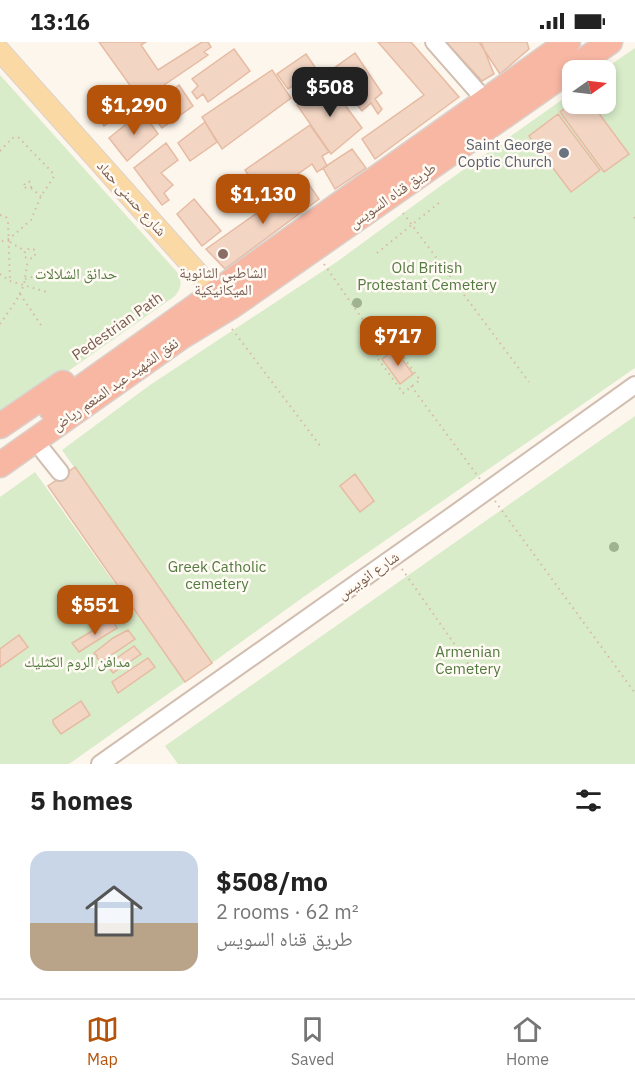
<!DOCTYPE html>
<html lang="en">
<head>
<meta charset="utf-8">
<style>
	:root { --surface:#fff; --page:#f2f2f2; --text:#222; --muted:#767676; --line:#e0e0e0; --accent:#b45309 }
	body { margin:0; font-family:"IBM Plex Sans","Noto Naskh Arabic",sans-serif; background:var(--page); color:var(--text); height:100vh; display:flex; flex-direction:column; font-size:22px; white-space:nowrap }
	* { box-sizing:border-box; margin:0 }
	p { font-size:20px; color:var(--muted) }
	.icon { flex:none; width:33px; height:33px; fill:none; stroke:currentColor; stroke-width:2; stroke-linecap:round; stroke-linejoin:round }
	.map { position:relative; height:722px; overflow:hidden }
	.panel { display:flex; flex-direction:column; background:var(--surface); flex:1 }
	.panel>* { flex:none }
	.needle { width:39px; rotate:76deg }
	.fabs { position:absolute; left:562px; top:18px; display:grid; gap:12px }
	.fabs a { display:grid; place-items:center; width:54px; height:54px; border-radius:12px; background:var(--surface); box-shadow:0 3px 9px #0003; font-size:30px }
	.price { position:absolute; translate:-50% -51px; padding:0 14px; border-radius:12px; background:var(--accent); color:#fff; font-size:20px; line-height:39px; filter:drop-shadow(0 2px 3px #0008) }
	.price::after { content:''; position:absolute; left:50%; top:36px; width:18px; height:14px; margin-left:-9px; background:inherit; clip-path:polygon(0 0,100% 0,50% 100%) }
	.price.current { background:#222; color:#fff }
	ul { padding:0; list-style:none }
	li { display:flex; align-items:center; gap:18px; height:150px; padding:0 30px }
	li span { display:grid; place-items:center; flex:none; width:168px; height:120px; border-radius:18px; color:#555 }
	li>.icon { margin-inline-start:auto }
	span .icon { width:72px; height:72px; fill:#fffc; stroke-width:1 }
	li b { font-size:26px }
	h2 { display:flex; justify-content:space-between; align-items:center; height:72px; padding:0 30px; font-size:26px }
	.status { display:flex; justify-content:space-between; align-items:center; height:42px; padding:0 30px; background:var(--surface); direction:ltr }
	.status svg { height:16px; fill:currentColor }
	.tab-bar { display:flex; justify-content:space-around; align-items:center; height:84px; border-top:2px solid var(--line); background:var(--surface); font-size:16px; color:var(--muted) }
	.tab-bar a { display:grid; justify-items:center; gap:3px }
	.tab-bar .current { color:var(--accent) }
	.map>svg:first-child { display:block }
</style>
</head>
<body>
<div class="status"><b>13:16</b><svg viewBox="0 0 49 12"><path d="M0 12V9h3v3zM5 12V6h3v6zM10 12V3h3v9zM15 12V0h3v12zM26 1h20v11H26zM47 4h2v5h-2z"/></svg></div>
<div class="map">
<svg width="635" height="722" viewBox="0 0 635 722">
	<rect width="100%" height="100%" fill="#fdf6ec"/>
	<path fill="#d8ecc9" d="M635,6V326L302,556L212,621L62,408L150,343L338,219L439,145L573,50V62H606V28H603Z
		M0,33L177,230C183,239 181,247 175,254L0,377Z
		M635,374V722H178L165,704Z
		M35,430L185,640L69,722H0V455Z"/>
	<path fill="#f3d5c3" stroke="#e6bba3" stroke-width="1.5" d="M99,0H146L141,3L158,28L202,0H208L211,5L204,10L208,13L104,84L96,72L132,46Z
		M378,0H411L459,55L375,117L362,97L424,53Z
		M446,0H481L494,32L482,39Z
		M479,0H527L529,7L500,32Z
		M234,7L250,29L208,60L203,52L197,57L192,50L198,44L192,37Z
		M355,11L382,51L375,57L382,67L378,72L371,61L362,69L330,29Z
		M306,12L317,28L288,47L277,32Z
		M272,28L291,56L222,107L202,75Z
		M328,40L362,86L331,112L297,63Z
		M179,43L193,64L162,86L148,67Z
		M573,61L592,62L629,112L604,130L560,70Z
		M142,69L158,92L127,119L109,96Z
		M558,72L600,128L571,150L529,94Z
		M205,80L217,100L190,119L178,101Z
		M310,83L329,110L322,114L327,124L317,130L312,122L263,157L245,128Z
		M166,101L178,118L161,131L173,143L164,151L169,158L162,163L134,126Z
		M352,107L366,126L335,147L323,126Z
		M305,137L319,157L225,227L206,207Z
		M194,157L221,189L202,204L177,172Z
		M395,308L413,332L400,342L382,317Z
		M75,425L212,621L185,640L48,444Z
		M355,432L374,459L360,470L340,444Z
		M112,577L117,586L79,610L72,601Z
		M128,588L135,597L101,620L97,616V613L94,612V611L113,596Z
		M19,593L28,605L0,625V607Z
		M134,604L141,612L113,631L107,623Z
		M148,616L155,625L118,651L112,640Z
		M81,659L90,673L61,692L53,681V678Z"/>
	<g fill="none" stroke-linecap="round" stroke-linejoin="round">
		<g stroke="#d1beb0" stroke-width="20">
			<path id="minor" d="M434,0L485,58
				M44,410L60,430
				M100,722L456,471L635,343"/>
		</g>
		<g stroke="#dad1cd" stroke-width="22">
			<path id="major" d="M0,9L215,250"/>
		</g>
		<g stroke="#dad1cd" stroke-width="27">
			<path id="highway" d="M51,367L568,0
				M0,384L63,341
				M0,423L181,295L232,264L610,0"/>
		</g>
		<path stroke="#d9b8a5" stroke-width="2" stroke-dasharray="1.5 4.5" stroke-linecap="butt" d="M0,109L12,96L18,95L51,129L54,133L53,136L41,154L31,178L9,197L0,200
			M24.5 143a3.5 3.5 0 1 1 7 0a3.5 3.5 0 1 1-7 0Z
			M31,146L41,154
			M403,171L529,340
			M0,173L6,175L8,180L10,239
			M634,175L635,177
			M10,200L25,209L24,214L28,217L33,216L35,214V208L30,206L25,209
			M377,211L440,160
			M324,222L384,308
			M0,232L10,239L50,251
			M25,237L46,231
			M20,252L43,286
			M0,282L16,259L24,243L28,217
			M232,287L321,405
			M393,301L420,338L403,351L376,314Z
			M411,344L480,437
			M495,459L635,651
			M402,527L476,633"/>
		<use href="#minor" stroke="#fff" stroke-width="16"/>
		<use href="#major" stroke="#fbd9a5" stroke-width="20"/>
		<use href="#highway" stroke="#f7b7a3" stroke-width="24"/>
	</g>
	<g fill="#a0b28e">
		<circle cx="357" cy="261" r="5"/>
		<circle cx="614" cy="505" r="5"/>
	</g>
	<circle fill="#6b7280" stroke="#fffaf3" stroke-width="2" cx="564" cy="111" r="6"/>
	<circle fill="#8d6e63" stroke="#fffaf3" stroke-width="2" cx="223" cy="212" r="6"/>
	<g text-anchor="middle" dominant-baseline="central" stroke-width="5" stroke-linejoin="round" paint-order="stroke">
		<g font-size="15" fill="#5b616d" stroke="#fffaf3" text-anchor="end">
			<text x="552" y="102">Saint George<tspan x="552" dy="17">Coptic Church</tspan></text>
		</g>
		<g font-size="15" fill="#7a5c4d" stroke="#fffaf3">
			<text transform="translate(392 153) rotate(-35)">طريق قناه السويس</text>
			<text transform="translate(132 156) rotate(48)">شارع حسنى حماد</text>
			<text transform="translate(117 284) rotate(-35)">Pedestrian Path</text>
			<text transform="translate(115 342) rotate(-35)">نفق الشهيد عبد المنعم رياض</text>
			<text transform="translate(368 533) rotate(-35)">شارع انوبيس</text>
		</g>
		<g font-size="15" fill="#537a41" stroke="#fffaf3">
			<text x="427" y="225">Old British<tspan x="427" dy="17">Protestant Cemetery</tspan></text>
			<text x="76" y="231">حدائق الشلالات</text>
			<text x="217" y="524">Greek Catholic<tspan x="217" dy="17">cemetery</tspan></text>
			<text x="468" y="609">Armenian<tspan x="468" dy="17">Cemetery</tspan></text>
			<text x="77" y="619">مدافن الروم الكثليك</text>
		</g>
		<g font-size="15" fill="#785e54" stroke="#fffaf3">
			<text x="223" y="230">الشاطبي الثانوية<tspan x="223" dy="17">الميكانيكية</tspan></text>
		</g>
	</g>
</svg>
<div class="fabs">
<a><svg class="needle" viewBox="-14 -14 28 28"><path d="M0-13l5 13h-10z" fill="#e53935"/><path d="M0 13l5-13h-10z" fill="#767676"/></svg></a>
</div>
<b class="price current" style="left:330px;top:76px">$508</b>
<b class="price" style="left:134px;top:94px">$1,290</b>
<b class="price" style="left:263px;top:183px">$1,130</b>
<b class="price" style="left:398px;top:325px">$717</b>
<b class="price" style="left:95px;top:594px">$551</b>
</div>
<section class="panel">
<h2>5 homes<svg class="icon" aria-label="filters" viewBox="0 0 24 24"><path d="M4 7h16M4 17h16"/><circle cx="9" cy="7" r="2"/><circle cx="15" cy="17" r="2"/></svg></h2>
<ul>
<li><span style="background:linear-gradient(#c9d6e8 60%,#b9a48a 0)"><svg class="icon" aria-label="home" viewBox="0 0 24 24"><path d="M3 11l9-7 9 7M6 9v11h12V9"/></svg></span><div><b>$508/mo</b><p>2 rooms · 62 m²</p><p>طريق قناه السويس</p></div></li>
</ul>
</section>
<nav class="tab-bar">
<a class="current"><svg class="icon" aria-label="map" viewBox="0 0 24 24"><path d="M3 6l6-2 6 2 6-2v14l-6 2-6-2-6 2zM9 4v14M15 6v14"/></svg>Map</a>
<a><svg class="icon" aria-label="saved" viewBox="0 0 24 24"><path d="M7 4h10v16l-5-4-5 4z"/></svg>Saved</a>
<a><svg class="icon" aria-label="home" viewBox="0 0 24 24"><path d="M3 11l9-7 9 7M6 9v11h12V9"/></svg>Home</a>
</nav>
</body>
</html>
